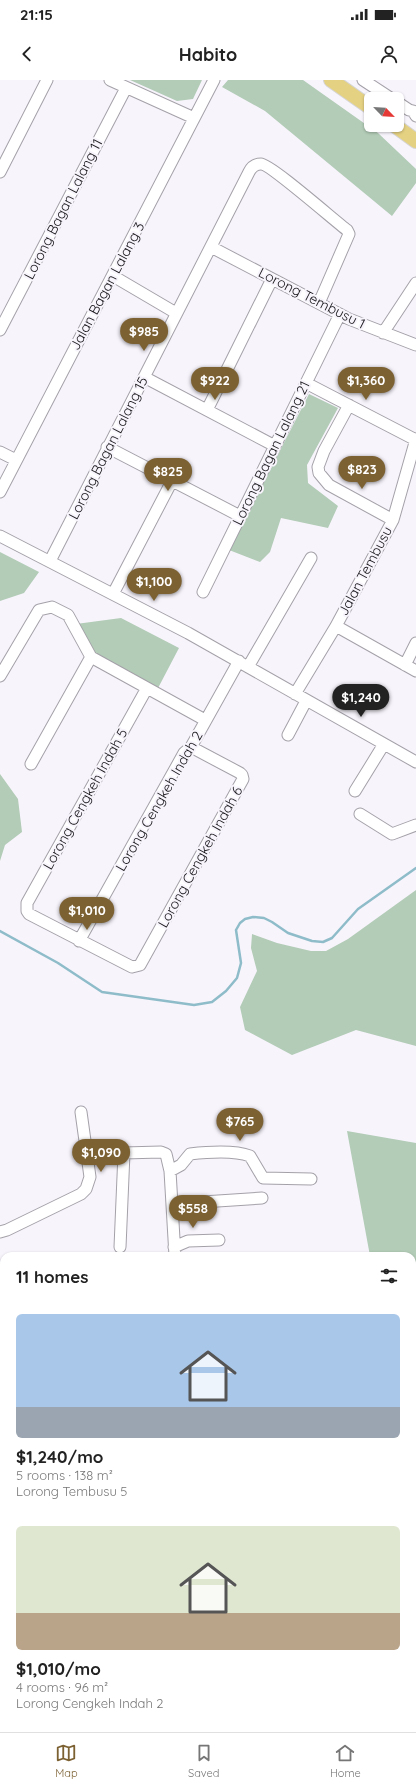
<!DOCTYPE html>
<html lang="en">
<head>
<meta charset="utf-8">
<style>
	:root { --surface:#fff; --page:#f2f2f2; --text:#222; --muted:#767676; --line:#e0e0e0; --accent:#7c6133 }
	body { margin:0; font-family:Quicksand,sans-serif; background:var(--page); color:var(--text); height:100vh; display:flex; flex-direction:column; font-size:15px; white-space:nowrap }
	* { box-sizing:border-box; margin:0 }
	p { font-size:13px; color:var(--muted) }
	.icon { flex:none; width:22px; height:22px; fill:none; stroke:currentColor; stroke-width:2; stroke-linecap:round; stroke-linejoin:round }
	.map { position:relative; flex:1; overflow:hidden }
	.side { position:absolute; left:0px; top:1172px; width:416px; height:480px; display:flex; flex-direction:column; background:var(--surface); border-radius:12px 12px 0 0; box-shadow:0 1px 3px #0004 }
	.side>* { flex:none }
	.needle { width:26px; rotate:115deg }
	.fabs { position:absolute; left:364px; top:12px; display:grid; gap:8px }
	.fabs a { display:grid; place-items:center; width:40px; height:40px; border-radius:6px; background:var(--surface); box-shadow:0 1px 3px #0004; font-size:20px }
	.price { position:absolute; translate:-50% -34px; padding:0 9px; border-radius:14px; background:var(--accent); color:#fff; font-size:13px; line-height:26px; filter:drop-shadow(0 1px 2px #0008) }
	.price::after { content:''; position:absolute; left:50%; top:24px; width:12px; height:9px; margin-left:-6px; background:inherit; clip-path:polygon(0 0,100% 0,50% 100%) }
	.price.active { background:#222; color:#fff }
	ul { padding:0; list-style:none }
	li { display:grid; align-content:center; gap:8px; height:212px; padding:0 16px }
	li span { display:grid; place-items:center; height:124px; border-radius:6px; color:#555 }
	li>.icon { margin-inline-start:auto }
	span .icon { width:72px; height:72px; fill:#fffc; stroke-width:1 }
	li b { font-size:17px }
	h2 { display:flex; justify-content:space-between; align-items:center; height:48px; padding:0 16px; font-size:17px }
	.status { display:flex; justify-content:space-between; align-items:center; height:28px; padding:0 20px; background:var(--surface); direction:ltr }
	.status svg { height:11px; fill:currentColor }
	header { display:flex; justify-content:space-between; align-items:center; height:52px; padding:0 16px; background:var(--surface); font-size:18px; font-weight:700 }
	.menu { display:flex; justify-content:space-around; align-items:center; height:56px; border-top:1px solid var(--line); background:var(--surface); font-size:11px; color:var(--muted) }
	.menu a { display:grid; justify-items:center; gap:2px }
	.menu .active { color:var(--accent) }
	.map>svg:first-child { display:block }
</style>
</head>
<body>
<div class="status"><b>21:15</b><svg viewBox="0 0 49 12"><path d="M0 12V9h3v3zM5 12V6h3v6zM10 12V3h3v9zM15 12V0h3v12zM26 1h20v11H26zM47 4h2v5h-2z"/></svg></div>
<header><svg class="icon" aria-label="back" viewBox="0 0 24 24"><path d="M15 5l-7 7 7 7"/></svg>Habito<svg class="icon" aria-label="person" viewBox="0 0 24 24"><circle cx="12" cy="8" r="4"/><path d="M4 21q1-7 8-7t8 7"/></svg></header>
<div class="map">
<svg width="416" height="1652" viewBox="0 0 416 1652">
	<rect width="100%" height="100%" fill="#f8f4fc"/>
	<path fill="#efe7f6" d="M416,1507V1652H43L48,1648H412V1512Z"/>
	<path fill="#b2ccb7" d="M130,0H202L193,19L177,21Z
		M228,0H303L378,53L416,89V103L392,136L265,31L222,7Z
		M309,314L338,328L307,385L308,403L338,426L328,448L281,438L270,472L260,482L229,470Z
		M0,472L39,492L24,513L0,521Z
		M121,538L179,568L157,610L94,575L76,544Z
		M0,694L18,719L22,752L5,765L0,781Z
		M416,810V966L356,950L292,975L245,950L240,927L257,891L251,868L252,854L277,863L311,871H326L348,859Z
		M347,1051L416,1063V1204H412V1176H370Z
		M412,1292H416V1426L412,1428Z
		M4,1329V1646L0,1648V1332Z"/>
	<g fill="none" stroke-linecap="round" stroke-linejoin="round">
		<path stroke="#8ebcc9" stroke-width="2.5" d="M0,851L58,883L102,912L194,925L212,922L226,911L237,898L241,883L236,850L240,843L245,839L253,837L264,838L272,842L288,853L312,861L323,862L332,858L358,829L416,788"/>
		<path stroke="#8ebcc9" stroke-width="15" d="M412,1464L416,1462
			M18,1652L24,1648"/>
		<g stroke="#a5a1a9" stroke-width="13">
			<path id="minor" d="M110,0L194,38
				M363,0L392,19
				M397,22L409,30L413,31L416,36
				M0,92L47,0
				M211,167L349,239L416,265
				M113,196L176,233
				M0,250L126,8
				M383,253L416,203
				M144,297L275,366
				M306,303L416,360
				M349,325L324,371L318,387L319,393L329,405L393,440
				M207,330L272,199
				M107,367L240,436
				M0,372L16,380
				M0,412L214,0
				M0,456L188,553L416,682
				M50,481L249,92C251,88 255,84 261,84C270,84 335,141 347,150L349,154L319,223
				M203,512L340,234
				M113,514L172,401
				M336,546L416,591
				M405,585L416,563
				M248,587L311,478
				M0,596L39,530L52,527L68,535L91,577L205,640
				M147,608L27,823V831L29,834L132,887L140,885L243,699L242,695L240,693L191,667
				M295,614L336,546L393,440L416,359
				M288,655L306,621
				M31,684L91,577
				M355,711L384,664
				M360,734L392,754L416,745
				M79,861L184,673L191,667L239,581
				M86,1074L161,1072L166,1074L170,1091L175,1176
				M170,1091L181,1085L190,1074C208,1072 234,1070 250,1076L263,1098L311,1099
				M172,1124L262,1118
				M0,1152L7,1150L81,1114L86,1109L90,1097L81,1032
				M120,1167L124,1073
				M174,1167L188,1161L219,1160
				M412,1225H416
				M0,1251L4,1250
				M412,1488L416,1485
				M51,1652L56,1648"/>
		</g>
		<g stroke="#d5d5d6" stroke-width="16">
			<path id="major" d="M331,0L371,28
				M394,45L416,61"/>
		</g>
		<use href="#minor" stroke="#fff" stroke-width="11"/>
		<use href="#major" stroke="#e5d182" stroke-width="14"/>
	</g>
	<g text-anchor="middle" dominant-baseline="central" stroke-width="4" stroke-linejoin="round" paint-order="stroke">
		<g font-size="14" fill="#171619" stroke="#f8f4fc">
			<text transform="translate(63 129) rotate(-63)">Lorong Bagan Lalang 11</text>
			<text transform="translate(107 206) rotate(-62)">Jalan Bagan Lalang 3</text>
			<text transform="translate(312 218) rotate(27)">Lorong Tembusu 1</text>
			<text transform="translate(108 368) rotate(-63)">Lorong Bagan Lalang 15</text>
			<text transform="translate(271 373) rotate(-64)">Lorong Bagan Lalang 21</text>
			<text transform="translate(365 491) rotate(-62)">Jalan Tembusu</text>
			<text transform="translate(85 719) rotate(-61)">Lorong Cengkeh Indah 5</text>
			<text transform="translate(159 721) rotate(-60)">Lorong Cengkeh Indah 2</text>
			<text transform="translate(200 777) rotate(-61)">Lorong Cengkeh Indah 6</text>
		</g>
	</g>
</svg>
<div class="fabs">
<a><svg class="needle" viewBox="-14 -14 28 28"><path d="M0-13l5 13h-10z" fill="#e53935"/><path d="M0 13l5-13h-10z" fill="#767676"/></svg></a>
</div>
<b class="price" style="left:144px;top:272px">$985</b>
<b class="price" style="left:215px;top:321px">$922</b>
<b class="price" style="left:366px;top:321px">$1,360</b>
<b class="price" style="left:362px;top:410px">$823</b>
<b class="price" style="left:168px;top:412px">$825</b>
<b class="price" style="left:154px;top:522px">$1,100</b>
<b class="price active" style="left:361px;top:638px">$1,240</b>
<b class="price" style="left:87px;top:851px">$1,010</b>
<b class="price" style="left:240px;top:1062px">$765</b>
<b class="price" style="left:101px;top:1093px">$1,090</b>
<b class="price" style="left:193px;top:1149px">$558</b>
<section class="side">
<h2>11 homes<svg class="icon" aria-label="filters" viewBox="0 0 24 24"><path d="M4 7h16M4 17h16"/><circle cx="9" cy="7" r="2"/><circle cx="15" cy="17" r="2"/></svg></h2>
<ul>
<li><span style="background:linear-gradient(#a9c7e8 75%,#9aa5b1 0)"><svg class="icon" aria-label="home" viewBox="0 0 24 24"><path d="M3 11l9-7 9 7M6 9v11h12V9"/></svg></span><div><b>$1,240/mo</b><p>5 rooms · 138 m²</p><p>Lorong Tembusu 5</p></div></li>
<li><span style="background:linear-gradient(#dfe7d0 70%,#b9a48a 0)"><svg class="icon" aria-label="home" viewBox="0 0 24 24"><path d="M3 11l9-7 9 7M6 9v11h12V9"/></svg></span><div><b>$1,010/mo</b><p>4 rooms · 96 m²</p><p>Lorong Cengkeh Indah 2</p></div></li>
</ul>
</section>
</div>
<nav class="menu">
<a class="active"><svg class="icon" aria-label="map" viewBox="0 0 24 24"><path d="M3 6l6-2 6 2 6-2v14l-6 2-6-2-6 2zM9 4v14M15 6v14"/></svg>Map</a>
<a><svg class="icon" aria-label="saved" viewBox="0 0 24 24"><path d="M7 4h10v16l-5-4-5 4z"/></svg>Saved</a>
<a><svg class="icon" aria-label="home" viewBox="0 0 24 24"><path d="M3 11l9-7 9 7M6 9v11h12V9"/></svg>Home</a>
</nav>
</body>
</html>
